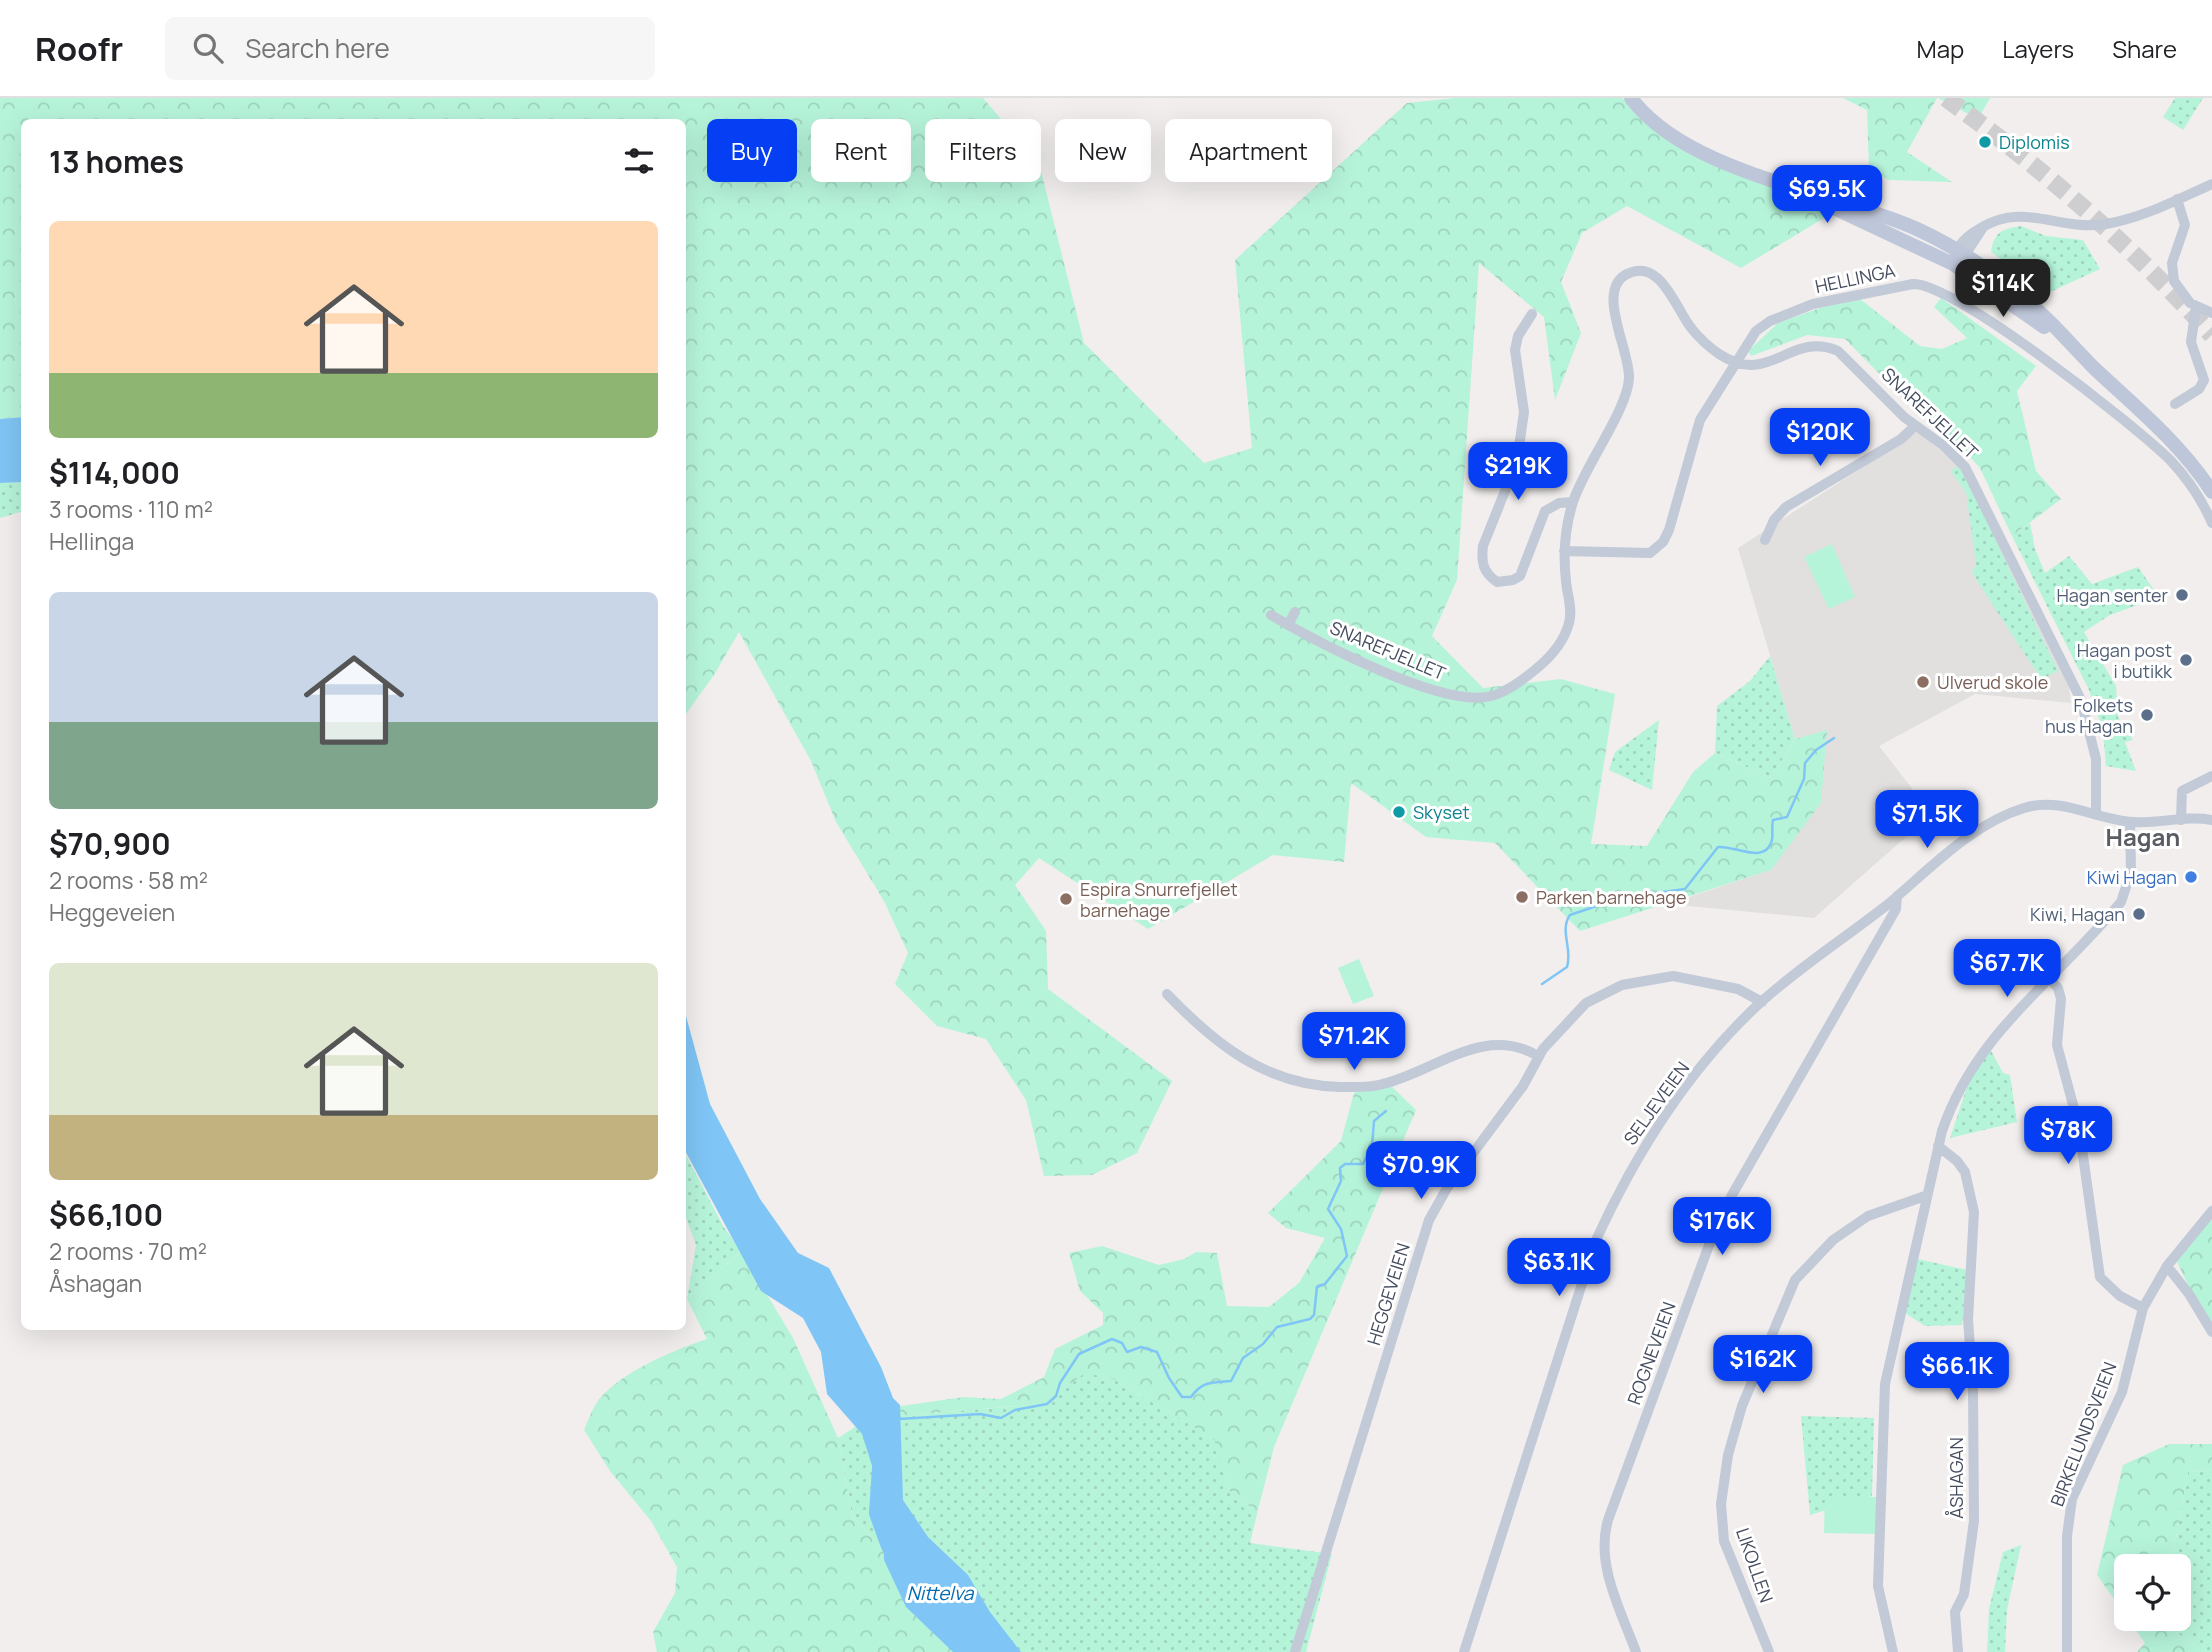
<!DOCTYPE html>
<html lang="en">
<head>
<meta charset="utf-8">
<style>
	:root { --surface:#fff; --page:#f6f6f6; --text:#202124; --muted:#757577; --line:#e0e0e0; --accent:#053ef3 }
	body { margin:0; font-family:Manrope,sans-serif; background:var(--page); color:var(--text); height:100vh; display:flex; flex-direction:column; font-size:26px; white-space:nowrap }
	* { box-sizing:border-box; margin:0 }
	p { font-size:23px; color:var(--muted) }
	.icon { flex:none; width:38px; height:38px; fill:none; stroke:currentColor; stroke-width:2; stroke-linecap:round; stroke-linejoin:round }
	.map { position:relative; flex:1; overflow:hidden }
	.panel { position:absolute; left:21px; top:21px; width:665px; height:1211px; display:flex; flex-direction:column; background:var(--surface); border-radius:10px; box-shadow:0 7px 28px #0002 }
	.panel>* { flex:none }
	.top-card { position:absolute; left:707px; top:21px; width:665px; height:63px; display:flex; gap:14px }
	.buttons { position:absolute; left:2114px; top:1456px; display:grid; gap:14px }
	.buttons a { display:grid; place-items:center; width:77px; height:77px; border-radius:10px; background:var(--surface); box-shadow:0 7px 28px #0002; font-size:35px }
	.price { position:absolute; translate:-50% -60px; padding:0 16px; border-radius:14px; background:var(--accent); color:#fff; font-size:23px; line-height:46px; filter:drop-shadow(0 2px 4px #0008) }
	.price::after { content:''; position:absolute; left:50%; top:42px; width:21px; height:16px; margin-left:-10px; background:inherit; clip-path:polygon(0 0,100% 0,50% 100%) }
	.price.selected { background:#222; color:#fff }
	ul { padding:0; list-style:none }
	li { display:grid; align-content:center; gap:14px; height:371px; padding:0 28px }
	li span { display:grid; place-items:center; height:217px; border-radius:10px; color:#555 }
	li>.icon { margin-inline-start:auto }
	span .icon { width:126px; height:126px; fill:#fffc; stroke-width:1 }
	li b { font-size:30px }
	h2 { display:flex; justify-content:space-between; align-items:center; height:84px; padding:0 28px; font-size:30px }
	.chip { padding:0 24px; border-radius:10px; background:var(--surface); box-shadow:0 7px 28px #0002; font-size:24px; line-height:63px }
	.chip.selected { background:var(--accent); color:#fff }
	header { display:flex; align-items:center; gap:42px; box-sizing:border-box; height:98px; padding:0 35px; background:var(--surface); border-bottom:2px solid var(--line) }
	header strong { font-size:33px }
	nav { display:flex; gap:38px; margin-inline-start:auto; font-size:24px }
	.search { width:490px; height:63px; background:var(--page); display:flex; align-items:center; gap:18px; box-sizing:border-box; padding:0 24px; border-radius:10px; color:var(--muted); font-size:26px }
	.map>svg:first-child { display:block }
</style>
</head>
<body>
<header>
<strong>Roofr</strong>
<div class="search"><svg class="icon" aria-label="search" viewBox="0 0 24 24"><circle cx="10" cy="10" r="6"/><path d="M15 15l6 6"/></svg>Search here</div>
<nav><a>Map</a><a>Layers</a><a>Share</a></nav>
</header>
<div class="map">
<svg width="2212" height="1554" viewBox="0 0 2212 1554">
	<defs>
		<pattern id="grass-dots" width="8" height="8" patternUnits="userSpaceOnUse" patternTransform="scale(1.75)"><rect width="8" height="8" fill="#b6f4da"/><path d="M2 2h.1M6 6h.1" fill="none" stroke="#9ed3be" stroke-width="1.8" stroke-linecap="round"/></pattern>
		<pattern id="forest-crowns" width="20" height="18" patternUnits="userSpaceOnUse" patternTransform="scale(1.75)"><rect width="20" height="18" fill="#b6f4da"/><path d="M2 6a3 3 0 1 1 6 0M12 15a3 3 0 1 1 6 0" fill="none" stroke="#9ed3be"/></pattern>
	</defs>
	<rect width="100%" height="100%" fill="#f1eeed"/>
	<path fill="#e2dfdf" d="M1917,334L1966,372L2067,573L2071,605L1975,596L1879,648L1932,716L1814,820L1668,806L1771,772L1826,633L1795,641L1738,450Z"/>
	<path fill="url(#grass-dots)" d="M2175,0H2203L2183,32L2163,19Z
		M2021,128L2046,138L2083,142L2100,171L2048,195L1991,154C1994,134 2002,131 2021,128Z
		M1956,368L1964,376L2058,573L2041,581L1972,475L1976,466L1966,394L1951,374Z
		M24,384V413L0,420V385Z
		M2030,425L2035,451L2045,475L2069,458L2092,486L2138,469L2159,499L2110,517L2084,534L2116,588L2118,619L2133,642L2125,644L2136,673L2106,668L2103,633L2089,592L2012,438Z
		M1770,558L1795,641L1771,680L1715,655L1717,608L1750,583Z
		M1659,622L1652,692L1609,672L1615,654Z
		M1990,951L2003,975L2010,977L2017,1024L1950,1040L1970,980Z
		M682,1049L723,1128L741,1153L687,1201L696,1147L683,1112Z
		M1913,1160L1967,1172L1962,1227L1925,1228L1899,1211Z
		M1085,1274L1113,1281L1215,1341L1232,1400L1258,1412L1250,1445L1332,1456L1306,1554H983L897,1469L852,1417L838,1340L869,1320L1042,1306Z
		M1801,1318L1874,1320L1872,1398L1810,1417Z
		M2212,1371V1554H2198V1549L2161,1524V1521H2179V1468H2171L2188,1374Z
		M2021,1447L2007,1512L2005,1554H1987L1989,1511L2003,1454Z"/>
	<path fill="url(#forest-crowns)" d="M0,0H983L1039,65L1084,245L1204,365L1252,350L1235,162L1407,5L1455,0H1622L1686,46L1849,105L1741,170L1627,108L1582,135L1561,184L1581,235L1555,302L1544,219L1479,165L1457,482L1432,538L1483,590L1561,581L1615,596L1591,746L1647,748L1693,674L1715,655L1771,680L1795,641L1827,632L1821,705L1771,772L1580,833L1495,745L1426,739L1351,685L1344,764L1273,757L1148,831L1039,760L1015,787L1046,833L1048,891L1172,983L1137,1055L1092,1077L1044,1078L1026,1002L986,941L937,928L895,886L908,855L884,803L836,724L811,663L739,534L714,577L683,620L682,24H24V319L0,321Z
		M1843,0H1937L1907,54L1952,84L1888,82L1869,70L1867,12Z
		M1938,0H1990L1978,21Z
		M1941,200L2036,268L2017,293L2036,373L2061,401L2012,438L1980,370L1954,341L1916,313L1845,241L1807,237L1751,258L1748,253L1778,225L1820,210L1860,201L1920,248L1942,251L1967,240L1934,209Z
		M1383,980L1416,1012L1274,1349L1258,1412L1232,1400L1214,1341L1113,1281L1085,1275L1043,1306L869,1320L894,1309L964,1299L1001,1301L1044,1279L1055,1251L1103,1227V1215L1080,1193L1069,1155L1102,1148L1159,1167L1184,1161L1196,1154L1217,1155L1227,1208L1269,1209L1299,1185L1325,1140L1286,1130L1268,1115L1341,1043L1354,995Z
		M2212,1107V1236L2177,1164Z
		M741,1153L793,1240L838,1340L852,1417L897,1469L983,1554H657L653,1534L675,1495L677,1469L651,1423L610,1373L584,1332C588,1323 592,1311 598,1303C618,1275 676,1251 707,1241L687,1201Z
		M2169,1346H2212V1371L2188,1374L2171,1468H2126V1518L2097,1477L2123,1367Z
		M2128,1521H2161V1524L2198,1549V1554H2137L2145,1545Z"/>
	<path fill="#b6f4da" d="M1832,446L1855,499L1829,511L1804,459Z
		M1359,861L1374,898L1353,906L1338,870Z
		M1825,1398L1876,1399V1436L1824,1435Z"/>
	<path fill="#7fc5f5" d="M24,319V384L0,385V321Z
		M683,907L710,1006L760,1101L798,1155L829,1170L881,1269L893,1300L900,1307L903,1402L928,1439L968,1477L990,1514L1021,1554H953L906,1509L884,1462L882,1399L862,1336L827,1296L821,1254L803,1220L761,1193L683,1049Z"/>
	<g fill="none" stroke-linecap="round" stroke-linejoin="round">
		<path stroke="#7fc5f5" stroke-width="2.5" d="M1542,886L1567,869C1573,852 1559,832 1570,817L1620,800L1685,791L1718,749C1734,747 1763,766 1771,745C1774,739 1771,729 1773,722L1787,719L1804,681L1805,665L1816,652L1834,640
			M899,1321L980,1316L1001,1320L1015,1312L1047,1306L1056,1298L1060,1285L1079,1256L1112,1241L1122,1245L1127,1254L1141,1249L1157,1254L1169,1280L1182,1299H1191C1203,1282 1213,1285 1231,1283L1243,1260L1263,1246L1277,1229L1310,1221L1314,1217L1317,1189L1325,1186L1347,1158L1341,1131L1328,1111L1341,1083L1340,1070L1345,1066H1363L1372,1048L1374,1023L1386,1013"/>
		<path stroke="#7fc5f5" stroke-width="18" d="M881,1370L878,1415L890,1448"/>
		<path stroke="#ceced0" stroke-width="18" stroke-dasharray="18 9" stroke-linecap="butt" d="M1946,0C2042,70 2133,149 2212,237"/>
		<path stroke="#c2c9d7" stroke-width="10" d="M2177,101L2185,127L2172,165L2174,183L2190,205L2212,215
			M1955,156C1960,144 1970,136 1981,130C2024,103 2060,134 2106,126C2143,120 2178,101 2212,86
			M1963,160L1984,128
			M1532,216L1518,238L1515,252L1524,314L1517,363L1483,448C1481,465 1483,474 1497,484L1513,482L1520,478L1545,413L1559,405L1573,404
			M2175,306L2199,291L2204,282L2191,244L2196,209
			M1765,442L1774,422L1786,409L1901,341L1915,328
			M1564,453L1650,455L1663,444L1669,432L1700,322L1756,233L1770,223L1813,206L1913,186C1955,185 2136,328 2171,363C2188,381 2202,402 2212,425
			M1271,517C1315,543 1443,611 1491,598C1507,594 1524,581 1536,571C1552,558 1564,544 1569,525C1573,512 1567,496 1566,483C1563,457 1565,429 1573,404C1584,369 1628,311 1629,280C1630,252 1595,192 1627,176C1661,159 1676,212 1692,231C1700,241 1709,249 1719,256C1771,290 1789,232 1838,253L1904,319L1944,348L1965,369L2081,602L2096,661V715
			M1288,527L1295,514
			M2181,722L2182,693L2212,678
			M2049,880L2058,890L2061,901L2057,947L2079,1029L2100,1179L2120,1198L2143,1210
			M1167,896C1216,947 1266,987 1340,989C1354,989 1369,990 1383,986C1436,973 1484,926 1538,958
			M1938,1048L1957,1063L1965,1074L1974,1114L1968,1221L1973,1292L1974,1423L1964,1496L1955,1514L1958,1554
			M2167,1168L2189,1196L2212,1234
			M1295,1554L1429,1122L1447,1090L1523,988L1543,951L1586,905L1622,887L1673,878L1738,891L1762,904
			M1464,1554L1596,1142C1636,1055 1690,969 1761,904C1801,868 1845,840 1887,807C1929,772 1971,726 2024,710C2063,698 2095,722 2133,724C2159,726 2186,717 2212,722
			M1636,1554C1621,1513 1595,1466 1608,1422L1712,1139L1732,1097L1896,811L1897,798
			M1769,1554L1724,1443L1721,1406L1728,1357L1742,1308L1795,1182L1833,1142L1868,1118L1925,1098
			M1893,1554L1878,1488L1885,1286L1942,1033C1977,932 2056,883 2121,804L2131,774L2130,724
			M2067,1554V1438L2072,1401L2122,1294L2143,1210L2167,1168L2212,1113"/>
		<path stroke="#bec6d9" stroke-width="14" d="M1631,0C1688,76 1832,93 1917,131C1965,153 2014,188 2051,225C2066,240 2080,256 2095,271C2137,310 2181,346 2212,394
			M1821,104L1953,166L2044,229"/>
	</g>
	<g fill="#0f9aa8" stroke="#fff" stroke-width="2.5">
		<circle cx="1985" cy="44" r="7"/>
		<circle cx="1399" cy="714" r="7"/>
	</g>
	<g fill="#5c6f8a" stroke="#fff" stroke-width="2.5">
		<circle cx="2182" cy="497" r="7"/>
		<circle cx="2186" cy="562" r="7"/>
		<circle cx="2147" cy="617" r="7"/>
		<circle cx="2139" cy="816" r="7"/>
	</g>
	<g fill="#8d6e63" stroke="#fff" stroke-width="2.5">
		<circle cx="1923" cy="584" r="7"/>
		<circle cx="1522" cy="799" r="7"/>
		<circle cx="1066" cy="801" r="7"/>
	</g>
	<circle fill="#3f7fe0" stroke="#fff" stroke-width="2.5" cx="2191" cy="779" r="7"/>
	<g text-anchor="middle" dominant-baseline="central" stroke-width="6" stroke-linejoin="round" paint-order="stroke">
		<g font-size="18" fill="#0d838f" stroke="#fff" text-anchor="start">
			<text x="1999" y="44">Diplomis</text>
			<text x="1413" y="714">Skyset</text>
		</g>
		<g font-size="18" fill="#444c5d" stroke="#fff">
			<text transform="translate(1855 180) rotate(-12)">HELLINGA</text>
			<text transform="translate(1930 315) rotate(43)">SNAREFJELLET</text>
			<text transform="translate(1388 552) rotate(23)">SNAREFJELLET</text>
			<text transform="translate(1656 1005) rotate(-54)">SELJEVEIEN</text>
			<text transform="translate(1388 1196) rotate(-73)">HEGGEVEIEN</text>
			<text transform="translate(1651 1255) rotate(-70)">ROGNEVEIEN</text>
			<text transform="translate(2083 1336) rotate(-69)">BIRKELUNDSVEIEN</text>
			<text transform="translate(1956 1380) rotate(-90)">ÅSHAGAN</text>
			<text transform="translate(1755 1467) rotate(71)">LIKOLLEN</text>
		</g>
		<g font-size="18" fill="#4e5e75" stroke="#fff" text-anchor="end">
			<text x="2168" y="497">Hagan senter</text>
			<text x="2172" y="552">Hagan post<tspan x="2172" dy="21">i butikk</tspan></text>
			<text x="2133" y="607">Folkets<tspan x="2133" dy="21">hus Hagan</tspan></text>
			<text x="2125" y="816">Kiwi, Hagan</text>
		</g>
		<g font-size="18" fill="#785e54" stroke="#fff" text-anchor="start">
			<text x="1937" y="584">Ulverud skole</text>
			<text x="1080" y="791">Espira Snurrefjellet<tspan x="1080" dy="21">barnehage</tspan></text>
			<text x="1536" y="799">Parken barnehage</text>
		</g>
		<g font-size="18" fill="#366cbe" stroke="#fff" text-anchor="end">
			<text x="2177" y="779">Kiwi Hagan</text>
		</g>
		<g font-size="19" font-style="italic" fill="#006ab4" stroke="#fff">
			<text x="940" y="1495">Nittelva</text>
		</g>
		<g font-size="24" font-weight="bold" fill="#595c63" stroke="#fff">
			<text x="2143" y="738">Hagan</text>
		</g>
	</g>
</svg>
<div class="buttons">
<a><svg class="icon" aria-label="locate" viewBox="0 0 24 24"><circle cx="12" cy="12" r="6"/><path d="M12 2v4M12 18v4M2 12h4M18 12h4"/></svg></a>
</div>
<b class="price" style="left:1827px;top:127px">$69.5K</b>
<b class="price selected" style="left:2003px;top:221px">$114K</b>
<b class="price" style="left:1820px;top:370px">$120K</b>
<b class="price" style="left:1518px;top:404px">$219K</b>
<b class="price" style="left:1927px;top:752px">$71.5K</b>
<b class="price" style="left:2007px;top:901px">$67.7K</b>
<b class="price" style="left:1354px;top:974px">$71.2K</b>
<b class="price" style="left:2068px;top:1068px">$78K</b>
<b class="price" style="left:1421px;top:1103px">$70.9K</b>
<b class="price" style="left:1722px;top:1159px">$176K</b>
<b class="price" style="left:1559px;top:1200px">$63.1K</b>
<b class="price" style="left:1763px;top:1297px">$162K</b>
<b class="price" style="left:1957px;top:1304px">$66.1K</b>
<div class="top-card">
<a class="chip selected">Buy</a>
<a class="chip">Rent</a>
<a class="chip">Filters</a>
<a class="chip">New</a>
<a class="chip">Apartment</a>
</div>
<section class="panel">
<h2>13 homes<svg class="icon" aria-label="filters" viewBox="0 0 24 24"><path d="M4 7h16M4 17h16"/><circle cx="9" cy="7" r="2"/><circle cx="15" cy="17" r="2"/></svg></h2>
<ul>
<li><span style="background:linear-gradient(#ffd9b3 70%,#8fb573 0)"><svg class="icon" aria-label="home" viewBox="0 0 24 24"><path d="M3 11l9-7 9 7M6 9v11h12V9"/></svg></span><div><b>$114,000</b><p>3 rooms · 110 m²</p><p>Hellinga</p></div></li>
<li><span style="background:linear-gradient(#c9d6e8 60%,#7fa58c 0)"><svg class="icon" aria-label="home" viewBox="0 0 24 24"><path d="M3 11l9-7 9 7M6 9v11h12V9"/></svg></span><div><b>$70,900</b><p>2 rooms · 58 m²</p><p>Heggeveien</p></div></li>
<li><span style="background:linear-gradient(#dfe7d0 70%,#c2b280 0)"><svg class="icon" aria-label="home" viewBox="0 0 24 24"><path d="M3 11l9-7 9 7M6 9v11h12V9"/></svg></span><div><b>$66,100</b><p>2 rooms · 70 m²</p><p>Åshagan</p></div></li>
</ul>
</section>
</div>
</body>
</html>
